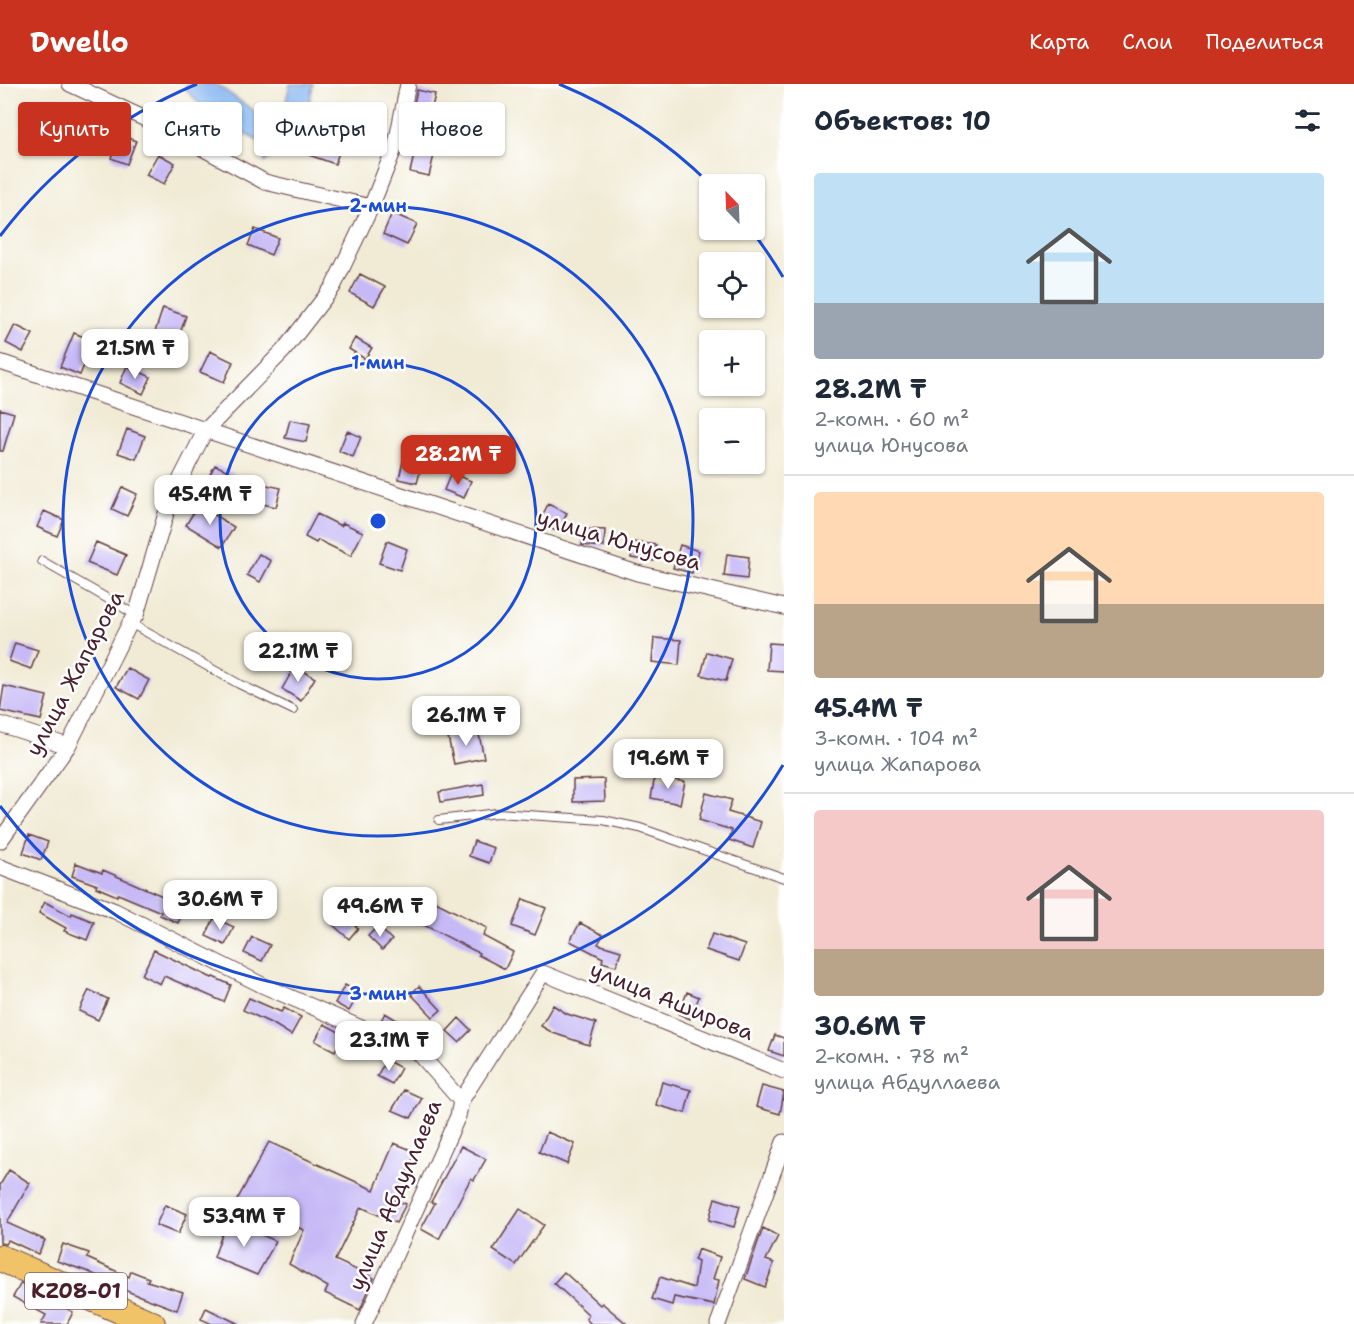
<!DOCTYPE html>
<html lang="ru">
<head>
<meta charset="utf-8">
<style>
	:root { --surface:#fff; --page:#f6f6f7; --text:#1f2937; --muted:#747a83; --line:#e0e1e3; --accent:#c8321e }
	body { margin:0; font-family:"Shantell Sans",sans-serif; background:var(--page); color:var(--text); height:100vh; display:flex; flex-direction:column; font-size:22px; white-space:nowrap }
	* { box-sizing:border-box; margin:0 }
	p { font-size:20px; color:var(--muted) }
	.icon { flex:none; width:33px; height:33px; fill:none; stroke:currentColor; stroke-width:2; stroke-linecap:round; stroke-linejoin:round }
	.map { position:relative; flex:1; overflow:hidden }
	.side { display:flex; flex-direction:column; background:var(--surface); width:570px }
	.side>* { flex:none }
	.banner { position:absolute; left:18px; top:18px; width:570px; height:54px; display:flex; gap:12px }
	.needle { width:39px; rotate:337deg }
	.controls { position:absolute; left:699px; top:90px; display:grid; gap:12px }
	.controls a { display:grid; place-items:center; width:66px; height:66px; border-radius:6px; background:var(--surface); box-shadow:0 2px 4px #0004; font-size:30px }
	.price { position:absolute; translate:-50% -51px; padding:0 14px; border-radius:12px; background:#fff; color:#222; font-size:20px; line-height:39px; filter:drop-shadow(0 2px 3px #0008) }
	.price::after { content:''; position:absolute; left:50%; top:36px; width:18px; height:14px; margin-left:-9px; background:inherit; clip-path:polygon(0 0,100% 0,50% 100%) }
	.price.selected { background:var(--accent); color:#fff }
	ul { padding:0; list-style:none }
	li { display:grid; align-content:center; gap:12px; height:318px; padding:0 30px }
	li+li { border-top:2px solid var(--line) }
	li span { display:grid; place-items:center; height:186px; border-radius:6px; color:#555 }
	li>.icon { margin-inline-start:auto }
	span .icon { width:108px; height:108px; fill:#fffc; stroke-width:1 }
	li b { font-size:26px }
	h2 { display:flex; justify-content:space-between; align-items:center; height:72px; padding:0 30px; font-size:26px }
	.pill { padding:0 21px; border-radius:6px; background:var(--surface); box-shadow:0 2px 4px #0004; font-size:21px; line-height:54px }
	.pill.selected { background:var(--accent); color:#fff }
	header { display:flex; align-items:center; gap:36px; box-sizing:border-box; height:84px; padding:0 30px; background:var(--accent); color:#fff }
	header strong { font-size:28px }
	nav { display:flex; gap:33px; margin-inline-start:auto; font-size:21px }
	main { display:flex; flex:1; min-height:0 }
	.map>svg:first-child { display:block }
</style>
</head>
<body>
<header>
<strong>Dwello</strong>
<nav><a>Карта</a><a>Слои</a><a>Поделиться</a></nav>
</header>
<main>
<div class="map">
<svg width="784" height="1240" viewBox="0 0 784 1240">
	<rect width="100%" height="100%" fill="#fff"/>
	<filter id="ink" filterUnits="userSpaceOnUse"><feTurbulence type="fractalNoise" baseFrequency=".0167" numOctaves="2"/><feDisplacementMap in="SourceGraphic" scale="12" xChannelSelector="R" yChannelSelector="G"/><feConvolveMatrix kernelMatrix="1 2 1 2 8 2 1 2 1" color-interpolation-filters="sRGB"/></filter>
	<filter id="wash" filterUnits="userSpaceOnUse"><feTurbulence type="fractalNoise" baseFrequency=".008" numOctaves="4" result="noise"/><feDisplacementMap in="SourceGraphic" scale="24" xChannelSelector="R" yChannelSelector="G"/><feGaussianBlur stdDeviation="1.35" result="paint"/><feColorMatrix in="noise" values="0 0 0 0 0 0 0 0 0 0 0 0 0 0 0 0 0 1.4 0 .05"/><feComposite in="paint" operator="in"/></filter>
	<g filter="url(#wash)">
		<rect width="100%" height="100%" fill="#f1ebd5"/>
		<path fill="#85b5f0" stroke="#686a8e" stroke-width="1.5" d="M186,0H216L267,36L285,21L290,0H313L304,48L265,78L261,59C235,43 203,29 185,4Z"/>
		<g id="blocks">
			<path fill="#c6b9f6" d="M417,6L435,10L430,33L412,29Z
				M40,21L63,28L55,51L32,44Z
				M316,41L345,51L335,80L306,70Z
				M120,51L136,57L127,80L111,74Z
				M415,67L434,71L429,92L410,88Z
				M158,70L175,79L164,100L146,91Z
				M392,129L417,140L407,161L383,150Z
				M255,145L278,154L271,171L248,161Z
				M360,190L385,203L374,222L350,209Z
				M163,224L186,232L176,261L153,254Z
				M15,241L33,250L23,268L6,259Z
				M74,249L94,257L80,291L60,283Z
				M355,254L372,264L365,275L349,265Z
				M210,267L233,278L224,298L200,288Z
				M127,282L151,293L143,310L120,299Z
				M0,325L14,329L3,367H0Z
				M290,336L310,340L306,358L285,354Z
				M127,345L145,352L136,375L118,369Z
				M347,347L361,353L353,373L339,367Z
				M403,377L422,381L417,399L399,395Z
				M215,381L235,390L225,409L205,400Z
				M451,389L471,397L464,414L444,406Z
				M262,400L281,404L276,423L258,419Z
				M122,403L137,410L127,432L112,425Z
				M548,420L567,429L558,448L539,439Z
				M198,421L234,443L222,463L186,441Z
				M44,427L64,436L57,452L37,443Z
				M317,430L341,442L343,439L363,448L351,472L318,456L316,459L305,453Z
				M584,445L605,446L604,463L582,461Z
				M387,457L407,465L400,486L379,479Z
				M96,458L126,471L117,491L87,479Z
				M633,458L656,461L654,477L631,474Z
				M680,461L699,467L692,489L673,484Z
				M259,470L271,477L260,498L247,491Z
				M727,470L749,473L747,495L724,492Z
				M654,554L681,556L679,581L652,578Z
				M15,559L38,566L31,585L9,577Z
				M769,559L784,560V587L767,586Z
				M707,568L732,575L726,597L701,591Z
				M295,582L315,594L301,617L282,605Z
				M127,584L149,596L139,615L116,603Z
				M4,602L47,612L41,636L0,627Z
				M478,646L484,674L454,680L448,653Z
				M655,692L685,698L680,720L651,714Z
				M604,695L605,717L573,718V696Z
				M483,700L484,711L441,718L439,708Z
				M706,709L732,716L728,728L761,738L753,764L729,756L732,746L699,736Z
				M29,751L48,758L41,776L23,769Z
				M474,757L494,764L489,779L469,772Z
				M76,779L102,789L103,786L167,814L168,811L187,819L178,839L160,831L161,828L118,810L117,812L96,803L97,801L72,792Z
				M426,813L487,844L483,852L513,868L505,885L478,871L479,869L414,836Z
				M523,815L546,824L535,851L512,842Z
				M45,818L71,832L72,829L94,838L87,856L64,847L66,844L39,829Z
				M342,830L358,844L349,855L333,841Z
				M214,834L234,843L225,861L206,852Z
				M580,839L603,851L598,860L621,867L616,882L602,878L603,874L570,857Z
				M378,842L392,856L382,866L368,852Z
				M712,850L745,861L739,877L706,866Z
				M252,853L270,861L262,877L244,869Z
				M154,866L212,894L213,893L231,901L224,918L164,892L160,900L142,891Z
				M345,901L359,909L349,927L335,919Z
				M419,902L441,926L433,933L411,910Z
				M89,906L108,915L98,936L79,927Z
				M687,908L699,913L690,935L679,930Z
				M249,914L281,928L284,924L301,933L291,951L275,941L243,926Z
				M553,921L567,930L596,939L589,961L553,949L541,942Z
				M385,929L400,938L394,947L379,940Z
				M459,934L471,946L459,958L447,947Z
				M324,940L343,950L335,967L315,957Z
				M775,951L784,954V972L769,967Z
				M386,976L401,984L392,1000L377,992Z
				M662,998L691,1006L685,1029L656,1021Z
				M762,1002L784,1008L780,1030L756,1023Z
				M404,1006L422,1014L411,1034L392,1026Z
				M547,1048L575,1060L567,1080L539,1068Z
				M269,1058L374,1106L394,1059L416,1068L395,1116L406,1120L396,1139L361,1123L335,1176L374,1194L360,1226L325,1209L328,1203L289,1180L304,1146L236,1118Z
				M461,1062L486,1075L474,1096L471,1094L439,1155L421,1145L435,1119L431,1118Z
				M9,1086L30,1099L7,1139L45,1156L38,1170L8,1156L5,1160L0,1159V1101Z
				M715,1114L740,1122L734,1143L709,1136Z
				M165,1121L187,1130L178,1150L156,1141Z
				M520,1125L544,1141L516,1181L493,1166Z
				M227,1136L276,1157L257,1191L214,1173Z
				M763,1144L778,1152L766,1176L774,1179L765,1203L745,1195Z
				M63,1160L89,1169L87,1174L129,1193L131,1187L149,1194L147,1197L183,1208L177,1226L124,1206L125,1205L89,1188L57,1177Z
				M698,1165L720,1173L713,1195L719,1196L714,1221L674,1213L672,1221L652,1215L660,1193L694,1204L698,1178L694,1176Z
				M564,1188L600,1221L602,1219L627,1240H591L586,1235L589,1231L554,1199Z
				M21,1199L73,1228L67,1240H41L46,1231L13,1213Z
				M206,1224L239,1240H212L201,1235Z"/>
		</g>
	</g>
	<g filter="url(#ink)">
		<use href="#blocks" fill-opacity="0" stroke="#633e44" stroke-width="1.5"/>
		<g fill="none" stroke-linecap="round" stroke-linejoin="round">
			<g stroke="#633e44" stroke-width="10">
				<path id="lane" d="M42,477L136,531
					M130,539L239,600L293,626
					M439,736L497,729L603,736L640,744L784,794"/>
			</g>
			<g stroke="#633e44" stroke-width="17">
				<path id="street" d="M70,0L167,45L265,98L371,123
					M0,278L637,489L784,523
					M0,640L68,662
					M0,757L68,662L130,539L136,531L170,416L205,347L284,266L333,203L371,123L396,60L408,0
					M0,783L115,827L262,901L419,969L461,1017L458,1032L364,1240
					M461,1017L543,889L784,987
					M718,1240L784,1058"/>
			</g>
			<g stroke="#633e44" stroke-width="28">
				<path id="primary" d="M0,1174L152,1240"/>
			</g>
			<use href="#lane" stroke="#fff" stroke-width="8"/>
			<use href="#street" stroke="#fff" stroke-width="15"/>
			<use href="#primary" stroke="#f1c369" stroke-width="26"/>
		</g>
	</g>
	<g fill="none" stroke="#1d4ed8" stroke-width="3">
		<circle cx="378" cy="437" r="158"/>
		<circle cx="378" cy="437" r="315"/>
		<path d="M783 681A473 473 0 0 1 0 722M0 152A473 473 0 0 1 197 0M559 0A473 473 0 0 1 710 100M751 146A473 473 0 0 1 783 193"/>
	</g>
	<g text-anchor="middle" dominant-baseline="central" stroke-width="5" stroke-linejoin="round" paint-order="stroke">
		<rect fill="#fff" stroke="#80626b" stroke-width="1.5" x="25" y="1189" width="102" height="36" rx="4.5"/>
		<g font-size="21" font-weight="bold" fill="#4a1f2b">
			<text x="76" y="1207">KZ08-01</text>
		</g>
		<g font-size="22" fill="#4a1f2b" stroke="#fff">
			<text transform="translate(619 456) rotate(16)">улица Юнусова</text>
			<text transform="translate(75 589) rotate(-62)">улица Жапарова</text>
			<text transform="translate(672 917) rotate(22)">улица Аширова</text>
			<text transform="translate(395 1111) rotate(-67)">улица Абдуллаева</text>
		</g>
	</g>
	<circle cx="378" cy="437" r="9" fill="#1d4ed8" stroke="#fff" stroke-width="3"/>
	<g font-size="18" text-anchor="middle" font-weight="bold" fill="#1d4ed8" stroke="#fff" stroke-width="5" stroke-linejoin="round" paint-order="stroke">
		<text x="378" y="128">2 мин</text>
		<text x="378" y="285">1 мин</text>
		<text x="378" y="916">3 мин</text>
	</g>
</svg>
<div class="controls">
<a><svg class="needle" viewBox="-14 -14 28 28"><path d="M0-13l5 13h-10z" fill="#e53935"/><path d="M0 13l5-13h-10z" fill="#747a83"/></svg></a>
<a><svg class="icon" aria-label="locate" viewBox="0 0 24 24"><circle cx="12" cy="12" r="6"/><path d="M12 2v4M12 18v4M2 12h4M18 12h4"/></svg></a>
<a>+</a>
<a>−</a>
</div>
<b class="price" style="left:135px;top:296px">21.5M ₸</b>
<b class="price selected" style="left:458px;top:402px">28.2M ₸</b>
<b class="price" style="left:210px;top:442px">45.4M ₸</b>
<b class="price" style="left:298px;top:599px">22.1M ₸</b>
<b class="price" style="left:466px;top:663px">26.1M ₸</b>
<b class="price" style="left:668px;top:706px">19.6M ₸</b>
<b class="price" style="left:220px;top:847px">30.6M ₸</b>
<b class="price" style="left:380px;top:854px">49.6M ₸</b>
<b class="price" style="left:389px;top:988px">23.1M ₸</b>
<b class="price" style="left:244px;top:1164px">53.9M ₸</b>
<div class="banner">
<a class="pill selected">Купить</a>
<a class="pill">Снять</a>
<a class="pill">Фильтры</a>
<a class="pill">Новое</a>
</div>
</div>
<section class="side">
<h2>Объектов: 10<svg class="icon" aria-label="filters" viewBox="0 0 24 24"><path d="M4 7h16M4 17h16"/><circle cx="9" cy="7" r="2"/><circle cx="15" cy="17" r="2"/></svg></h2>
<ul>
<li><span style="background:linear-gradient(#bfe0f5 70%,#9aa5b1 0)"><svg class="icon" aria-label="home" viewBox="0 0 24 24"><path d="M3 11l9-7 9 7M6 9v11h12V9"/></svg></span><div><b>28.2M ₸</b><p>2-комн. · 60 m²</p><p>улица Юнусова</p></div></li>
<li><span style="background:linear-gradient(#ffd9b3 60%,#b9a48a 0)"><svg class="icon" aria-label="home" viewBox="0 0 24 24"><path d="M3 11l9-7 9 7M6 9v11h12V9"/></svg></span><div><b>45.4M ₸</b><p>3-комн. · 104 m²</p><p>улица Жапарова</p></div></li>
<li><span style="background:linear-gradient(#f6c9c9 75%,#b9a48a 0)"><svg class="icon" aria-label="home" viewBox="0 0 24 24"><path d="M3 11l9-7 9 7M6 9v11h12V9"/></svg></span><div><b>30.6M ₸</b><p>2-комн. · 78 m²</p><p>улица Абдуллаева</p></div></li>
</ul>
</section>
</main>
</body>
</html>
